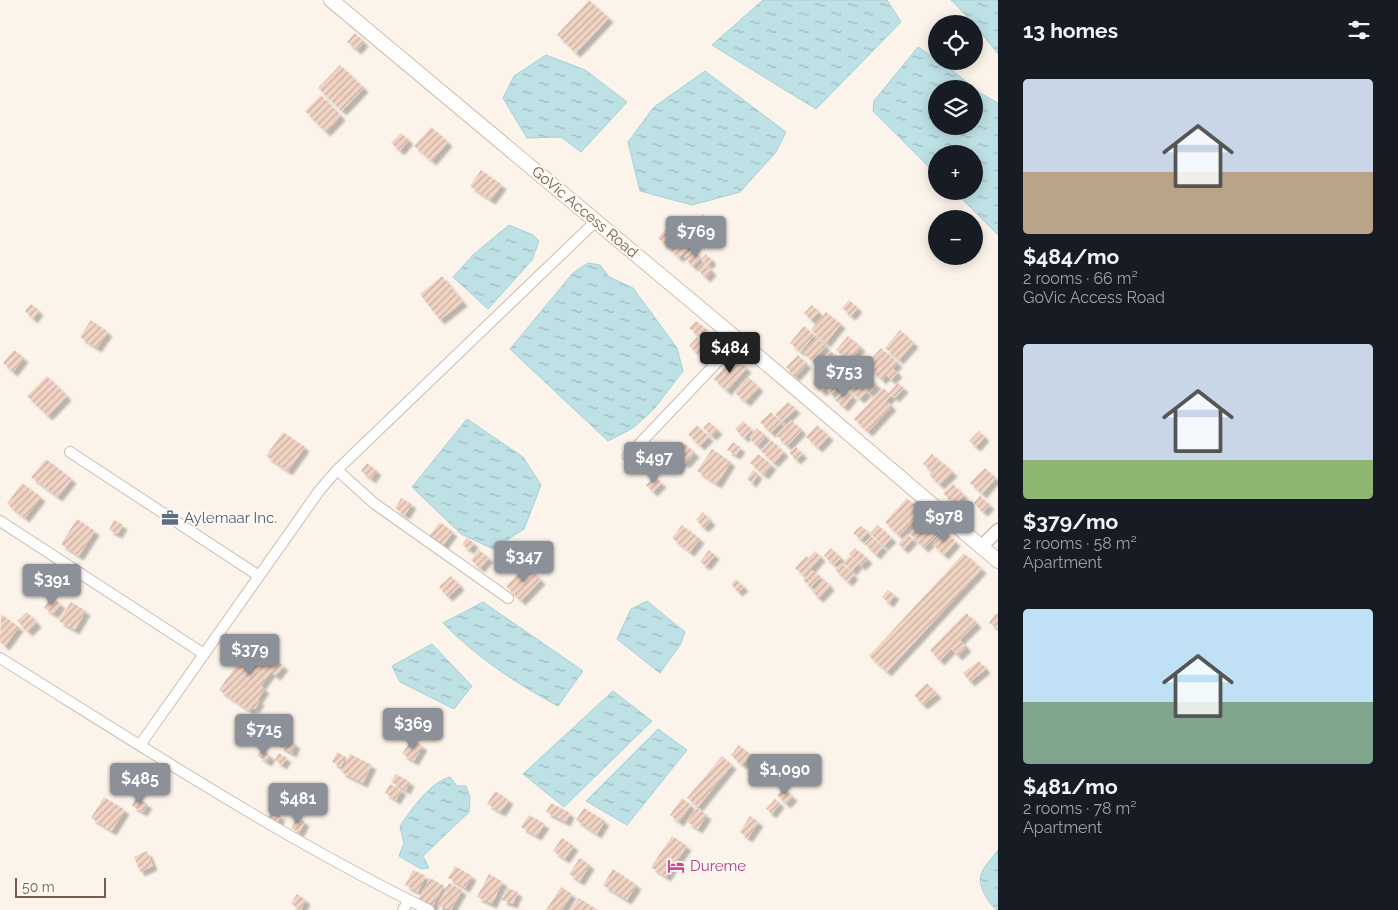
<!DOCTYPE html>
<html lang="en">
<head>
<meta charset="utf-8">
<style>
	:root { --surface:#171b24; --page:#242831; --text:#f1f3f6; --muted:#9ea1a6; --accent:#8c9099 }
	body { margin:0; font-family:Raleway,sans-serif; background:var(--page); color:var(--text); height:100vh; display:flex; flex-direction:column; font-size:19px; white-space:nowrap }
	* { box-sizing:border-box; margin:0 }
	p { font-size:16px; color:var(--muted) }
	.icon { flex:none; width:28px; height:28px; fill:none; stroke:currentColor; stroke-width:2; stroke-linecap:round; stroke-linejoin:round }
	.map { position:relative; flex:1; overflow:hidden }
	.details { display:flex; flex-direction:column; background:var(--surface); width:400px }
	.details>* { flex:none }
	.tools { position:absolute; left:928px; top:15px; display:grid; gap:10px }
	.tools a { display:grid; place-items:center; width:55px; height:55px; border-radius:50%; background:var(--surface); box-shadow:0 2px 12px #0003; font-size:25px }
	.scale { position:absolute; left:15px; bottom:12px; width:91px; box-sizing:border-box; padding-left:5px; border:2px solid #775b4e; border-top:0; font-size:14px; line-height:18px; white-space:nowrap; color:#775b4e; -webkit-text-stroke:4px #fef9f1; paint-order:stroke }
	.price { position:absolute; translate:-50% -42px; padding:0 11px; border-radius:5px; background:var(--accent); color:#fff; font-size:16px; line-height:32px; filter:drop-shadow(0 1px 2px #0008) }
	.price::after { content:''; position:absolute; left:50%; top:30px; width:15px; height:11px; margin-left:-8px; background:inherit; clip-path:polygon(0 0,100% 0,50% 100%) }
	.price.active { background:#222; color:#fff }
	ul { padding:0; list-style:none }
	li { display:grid; align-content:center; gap:10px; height:265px; padding:0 25px }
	li span { display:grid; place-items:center; height:155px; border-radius:5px; color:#555 }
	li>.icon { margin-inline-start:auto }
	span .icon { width:90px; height:90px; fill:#fffc; stroke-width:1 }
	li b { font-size:21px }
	h2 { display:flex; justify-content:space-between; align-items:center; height:60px; padding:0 25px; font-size:21px }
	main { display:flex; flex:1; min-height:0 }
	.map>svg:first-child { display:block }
</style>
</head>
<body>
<main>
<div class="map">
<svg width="998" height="910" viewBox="0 0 998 910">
	<defs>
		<pattern id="water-ripples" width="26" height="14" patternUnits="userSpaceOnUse" patternTransform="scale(1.25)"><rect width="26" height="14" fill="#bee1e6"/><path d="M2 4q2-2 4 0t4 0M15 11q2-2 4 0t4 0" fill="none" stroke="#9fb9bd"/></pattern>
		<pattern id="building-hatch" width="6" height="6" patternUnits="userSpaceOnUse" patternTransform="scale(1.25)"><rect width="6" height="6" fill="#f1d3c3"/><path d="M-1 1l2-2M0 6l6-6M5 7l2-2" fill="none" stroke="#c8aea1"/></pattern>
		<filter id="shadow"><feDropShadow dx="4.5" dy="4.5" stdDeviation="1" flood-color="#0004"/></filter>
	</defs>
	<rect width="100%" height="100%" fill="#fcf4ea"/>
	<path fill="url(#water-ripples)" stroke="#a5d1d7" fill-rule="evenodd" d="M763,0H887L901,22L816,109L712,45Z
		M951,0H998V54L974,24Z
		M918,47L936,59V61L947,66L980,93L998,103V235L954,191H974V154H936V174L873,111L874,101ZM936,89H974V126H936Z
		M546,55L585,70L627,102L581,152L561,137L527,138L503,98L514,76Z
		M705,71L786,132L776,152L740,192L692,205L640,191L628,142L654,107Z
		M509,225L533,235L539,241L532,260L488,309L453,277L474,254Z
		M588,263L600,265L609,277L633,288L677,348L683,371L654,409L633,428L608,441L510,349L573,273Z
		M467,419L523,457L541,485L524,529L493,549L461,534L412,487Z
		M647,601L685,632L680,645L660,673L617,639L631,609Z
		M483,602L583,671L558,706C517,684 476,657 443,623Z
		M432,644L472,686L454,709L400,682L392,666Z
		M613,691L652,721L564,807L523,774Z
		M658,729L687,750L627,825L586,801Z
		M450,777L457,786H466L470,797L469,812L423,856L429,868L421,869L399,856L404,843L400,826C412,809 429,783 450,777Z
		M998,850V910H997C989,904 977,885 981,874C984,866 993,857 998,850Z"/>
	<path fill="url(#building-hatch)" filter="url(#shadow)" d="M589,0L609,18L576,53L557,35Z
		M355,33L364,42L357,50L347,42Z
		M340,65L364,88L342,111L318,88Z
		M321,95L341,116L326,132L305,111Z
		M431,127L448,142L432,161L414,146Z
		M401,133L409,140L400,151L391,143Z
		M481,170L502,185L491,200L470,186Z
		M703,214L711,222L704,229L696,221Z
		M673,221L695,241L679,258L658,238Z
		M692,249L701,259L706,254L712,260L708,265L701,259L693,267L684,257Z
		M703,262L712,271L706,278L697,269Z
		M442,276L463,302L440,320L420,294Z
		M849,300L858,308L851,316L842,308Z
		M31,304L39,311L33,319L25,311Z
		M812,305L819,312L811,320L804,313Z
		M826,312L841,324L826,343L811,330Z
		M91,320L108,332L97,348L80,337Z
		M696,321L707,330L700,337L689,328Z
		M804,326L814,335L801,352L790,343Z
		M900,330L914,343L899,360L885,348Z
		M848,336L861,347L849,361L836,350Z
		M697,337L708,347L700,356L689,346Z
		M817,337L826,346L812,361L803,352Z
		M881,348L898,363L893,368L898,373L891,380L886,375L882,380L866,365Z
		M14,350L24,358L13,372L3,363Z
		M831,351L850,369L841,379L822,360Z
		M798,355L807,364L795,377L786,367Z
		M733,357L747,368L727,391L714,379Z
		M826,367L836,376L822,392L812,383Z
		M47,376L67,396L48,416L27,396Z
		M748,377L759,387L746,402L735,393Z
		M868,377L877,385L869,393L861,384Z
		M836,378L841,383L831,394L826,389Z
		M853,378L859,384L852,392L845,387Z
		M898,383L904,388L895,398L892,395L886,401L892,406L868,432L854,419L883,388L889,393Z
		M861,386L867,392L860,399L853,393Z
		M844,389L853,396L844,407L835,400Z
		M788,402L796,409L782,422L775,414Z
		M771,412L781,423L771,433L760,422Z
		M791,420L802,430L787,446L776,435Z
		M743,421L752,430L744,438L735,429Z
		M709,422L718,430L712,436L703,428Z
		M697,425L709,437L700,446L688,434Z
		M817,425L829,436L818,448L806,437Z
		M757,428L766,436L757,446L749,438Z
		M979,431L985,437L976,447L969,441Z
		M283,432L305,447L288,471L266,456Z
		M771,440L784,452L774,463L761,451Z
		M733,442L741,448L736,455L727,450Z
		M685,444L695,453L685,464L682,462L677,468L671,464L677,457L675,455Z
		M796,447L803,454L796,460L789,452Z
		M712,449L731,462L717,484L697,471Z
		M758,454L772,465L764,475L750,463Z
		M932,454L940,461L931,471L923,464Z
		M46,459L72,479L58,497L31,477Z
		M942,462L953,472L940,485L929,475Z
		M367,463L377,471L371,479L361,471Z
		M985,468L996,478L982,494L970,483Z
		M753,470L758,474L752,483L747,479Z
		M655,477L662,483L653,492L646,485Z
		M22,483L41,497L25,518L7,504Z
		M953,484L964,495L955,505L943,493Z
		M980,496L990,505L983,512L974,503Z
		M401,498L412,504L405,515L395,508Z
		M907,498L921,512L899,536L885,522Z
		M703,512L711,521L704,528L696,520Z
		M77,519L95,531L79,556L61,544Z
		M924,519L939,533L924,548L910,534Z
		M114,520L123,525L118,534L109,530Z
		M440,522L453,532L442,547L428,537Z
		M682,525L700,539L690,552L672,538Z
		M878,525L892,538L884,546L870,533Z
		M861,526L868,532L861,540L853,533Z
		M944,531L956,542L944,555L932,544Z
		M907,534L913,539L904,549L898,544Z
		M871,536L883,547L876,555L864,543Z
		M467,538L474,543L470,550L462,545Z
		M831,548L841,558L834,565L824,556Z
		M855,548L868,559L861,566L849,554Z
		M479,550L489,558L480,568L471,560Z
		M709,550L715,555L706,566L700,562Z
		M815,551L821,557L804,576L795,568L806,556L808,558Z
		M964,553L982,569L887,672L869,656Z
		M850,556L858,564L852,571L843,563Z
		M841,563L854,575L848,582L835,570Z
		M526,565L541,580L521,601L506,586Z
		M812,570L821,577L811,587L803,580Z
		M451,576L460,586L448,597L439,587Z
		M736,579L744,587L738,592L731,584Z
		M824,579L830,586L819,598L812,592Z
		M888,590L895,595L889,603L882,597Z
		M51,597L61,604L54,614L44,608Z
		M71,602L86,611L75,630L59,621Z
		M27,612L37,623L28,632L17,621Z
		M966,613L977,623L960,640L967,647L958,656L951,649L940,661L930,650Z
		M996,613L998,615V629L989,623Z
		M1,614L19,627L5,646L0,642Z
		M247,640L284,666L276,676L271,672L261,686L265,689L258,699L260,701L255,709L252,708L250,711L219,690L240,660L235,657Z
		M979,661L986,669L970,682L963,673Z
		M927,683L937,694L923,705L914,695Z
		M284,737L296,744L292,753L279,746Z
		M412,739L423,746L414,761L402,754Z
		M739,745L751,755L742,765L731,755Z
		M262,750L271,756L267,762L258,756Z
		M337,752L346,757L341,767L332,762Z
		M279,753L287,758L282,765L275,760Z
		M350,754L372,765L363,783L341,772Z
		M722,756L732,765L698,807L687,798Z
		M396,774L410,782L406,790L391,782Z
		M390,784L402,790L396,800L385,793Z
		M784,788L793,797L786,804L777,795Z
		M495,791L509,800L501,812L487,804Z
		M104,797L125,810L112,831L91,818Z
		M136,798L148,804L143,812L132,806Z
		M682,798L691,805L679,822L670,815Z
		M775,799L780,803L772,814L766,809Z
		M551,803L570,813L566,822L546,812Z
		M584,808L605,821L597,834L576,820Z
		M697,808L707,815L698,829L687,822Z
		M271,811L281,816L277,824L267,819Z
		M529,815L545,824L537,836L521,827Z
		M750,816L759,822L748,838L740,832Z
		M298,817L305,822L299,833L291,828Z
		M672,836L687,846L666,877L651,867Z
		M562,838L574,846L565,859L553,851Z
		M147,851L153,866L140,872L134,857Z
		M580,858L590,865L580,881L569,874Z
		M455,866L472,876L465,888L448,878Z
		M613,869L637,885L627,900L603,885Z
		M413,870L426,876L418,892L405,885Z
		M489,874L503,882L492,904L477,897Z
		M430,878L444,886L431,909L417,901Z
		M449,883L462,890L451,910L437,905Z
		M561,887L572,894L562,910H546Z
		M507,888L518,892L513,904L502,900Z
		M297,894L306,900L301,910L291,904Z
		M579,898L598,910H571Z"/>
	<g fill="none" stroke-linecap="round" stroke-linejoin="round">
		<g stroke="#cebcb0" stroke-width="12">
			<path id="minor" d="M70,452L259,576
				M628,456L738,340
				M337,470L375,504L508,598
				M0,521L204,654
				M0,658C140,745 280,837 429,910
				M140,745L319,491L337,470L596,221
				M403,910L409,900"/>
		</g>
		<g stroke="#cebcb0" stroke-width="15">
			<path id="tertiary" d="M981,547L998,530"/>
		</g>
		<g stroke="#d4beb0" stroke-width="16">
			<path id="secondary" d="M331,0L780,375L998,561"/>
		</g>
		<use href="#minor" stroke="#fff" stroke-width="10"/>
		<use href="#tertiary" stroke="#fff" stroke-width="12"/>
		<use href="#secondary" stroke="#fff" stroke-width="14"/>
	</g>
	<defs>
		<g id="office-bare" transform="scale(1.35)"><path d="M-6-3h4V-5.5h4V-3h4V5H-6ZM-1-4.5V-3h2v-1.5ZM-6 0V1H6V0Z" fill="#5c6f8a" stroke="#fef9f1" stroke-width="2.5" paint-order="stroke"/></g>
		<g id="hotel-bare" transform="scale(1.35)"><path d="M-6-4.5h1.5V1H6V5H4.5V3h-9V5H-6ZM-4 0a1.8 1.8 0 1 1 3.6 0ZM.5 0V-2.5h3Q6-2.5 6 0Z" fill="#d1479c" stroke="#fef9f1" stroke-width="2.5" paint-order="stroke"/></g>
	</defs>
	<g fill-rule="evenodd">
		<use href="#office-bare" x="170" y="518"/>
		<use href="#hotel-bare" x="676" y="866"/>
	</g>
	<g text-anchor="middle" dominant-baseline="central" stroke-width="4" stroke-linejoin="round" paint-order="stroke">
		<g font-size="15" fill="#775b4e" stroke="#fef9f1">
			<text transform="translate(585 212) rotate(40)">GoVic Access Road</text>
		</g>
		<g font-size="15" fill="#4e5e75" stroke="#fef9f1" text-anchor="start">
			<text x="184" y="518">Aylemaar Inc.</text>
		</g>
		<g font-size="15" fill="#b23c85" stroke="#fef9f1" text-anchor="start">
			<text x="690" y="866">Dureme</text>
		</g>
	</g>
</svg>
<div class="tools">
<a><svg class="icon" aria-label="locate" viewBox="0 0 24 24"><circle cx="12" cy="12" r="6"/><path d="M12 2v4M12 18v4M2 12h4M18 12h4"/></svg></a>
<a><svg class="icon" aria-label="layers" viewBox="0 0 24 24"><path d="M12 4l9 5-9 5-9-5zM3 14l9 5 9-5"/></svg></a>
<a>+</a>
<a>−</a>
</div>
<div class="scale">50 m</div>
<b class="price" style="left:696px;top:258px">$769</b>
<b class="price active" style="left:730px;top:374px">$484</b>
<b class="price" style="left:844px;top:398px">$753</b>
<b class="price" style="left:654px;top:484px">$497</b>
<b class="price" style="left:944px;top:543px">$978</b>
<b class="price" style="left:524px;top:583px">$347</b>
<b class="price" style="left:52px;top:606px">$391</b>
<b class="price" style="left:250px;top:676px">$379</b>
<b class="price" style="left:413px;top:750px">$369</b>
<b class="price" style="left:264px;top:756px">$715</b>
<b class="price" style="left:785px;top:796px">$1,090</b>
<b class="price" style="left:140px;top:805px">$485</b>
<b class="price" style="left:298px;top:825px">$481</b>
</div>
<section class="details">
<h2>13 homes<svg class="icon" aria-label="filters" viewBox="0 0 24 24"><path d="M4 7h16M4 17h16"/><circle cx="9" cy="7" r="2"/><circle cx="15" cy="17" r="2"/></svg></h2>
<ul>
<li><span style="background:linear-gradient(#c9d6e8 60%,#b9a48a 0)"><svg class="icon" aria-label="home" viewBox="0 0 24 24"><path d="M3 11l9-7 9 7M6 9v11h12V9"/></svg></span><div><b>$484/mo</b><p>2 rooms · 66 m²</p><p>GoVic Access Road</p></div></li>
<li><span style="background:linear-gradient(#c9d6e8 75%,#8fb573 0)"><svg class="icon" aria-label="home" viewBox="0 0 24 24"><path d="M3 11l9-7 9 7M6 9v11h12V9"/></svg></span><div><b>$379/mo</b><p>2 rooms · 58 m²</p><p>Apartment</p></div></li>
<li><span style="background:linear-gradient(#bfe0f5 60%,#7fa58c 0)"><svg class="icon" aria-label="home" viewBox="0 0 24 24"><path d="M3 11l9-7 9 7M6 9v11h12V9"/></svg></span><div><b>$481/mo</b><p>2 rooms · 78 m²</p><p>Apartment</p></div></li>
</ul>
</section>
</main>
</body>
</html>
